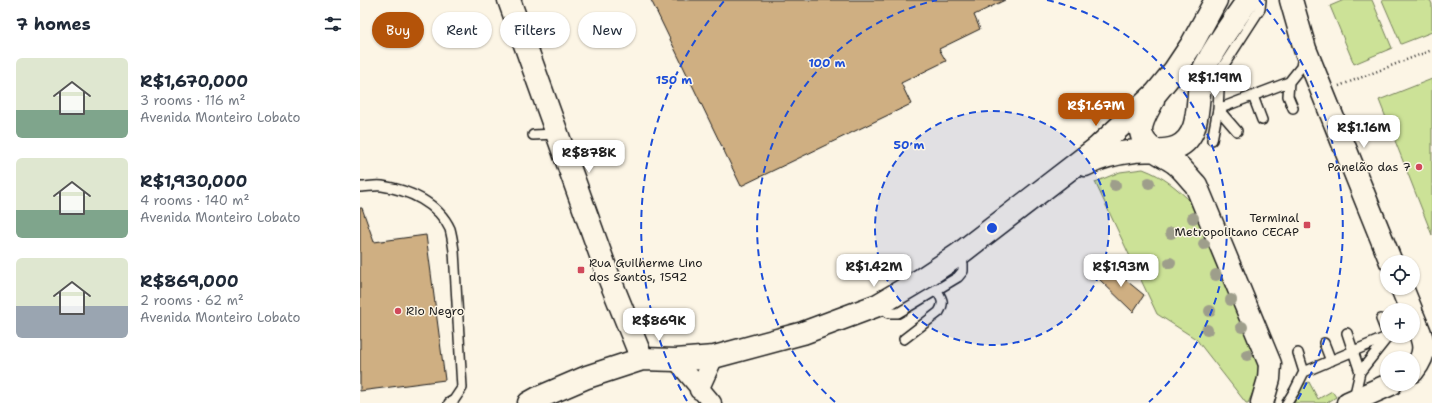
<!DOCTYPE html>
<html lang="en">
<head>
<meta charset="utf-8">
<style>
	:root { --surface:#fff; --page:#f6f6f7; --text:#1f2937; --muted:#747a83; --accent:#b45309 }
	body { margin:0; font-family:"Shantell Sans",sans-serif; background:var(--page); color:var(--text); height:100vh; display:flex; flex-direction:column; font-size:15px; white-space:nowrap }
	* { box-sizing:border-box; margin:0 }
	p { font-size:13px; color:var(--muted) }
	.icon { flex:none; width:22px; height:22px; fill:none; stroke:currentColor; stroke-width:2; stroke-linecap:round; stroke-linejoin:round }
	.map { position:relative; flex:1; overflow:hidden }
	.details { display:flex; flex-direction:column; background:var(--surface); width:360px }
	.details>* { flex:none }
	.guide { position:absolute; left:12px; top:12px; width:380px; height:36px; display:flex; gap:8px }
	.fabs { position:absolute; left:1020px; top:255px; display:grid; gap:8px }
	.fabs a { display:grid; place-items:center; width:40px; height:40px; border-radius:50%; background:var(--surface); box-shadow:0 1px 3px #0004; font-size:20px }
	.price { position:absolute; translate:-50% -34px; padding:0 9px; border-radius:8px; background:#fff; color:#222; font-size:13px; line-height:26px; filter:drop-shadow(0 1px 2px #0008) }
	.price::after { content:''; position:absolute; left:50%; top:24px; width:12px; height:9px; margin-left:-6px; background:inherit; clip-path:polygon(0 0,100% 0,50% 100%) }
	.price.active { background:var(--accent); color:#fff }
	ul { padding:0; list-style:none }
	li { display:flex; align-items:center; gap:12px; height:100px; padding:0 16px }
	li span { display:grid; place-items:center; flex:none; width:112px; height:80px; border-radius:6px; color:#555 }
	li>.icon { margin-inline-start:auto }
	span .icon { width:48px; height:48px; fill:#fffc; stroke-width:1 }
	li b { font-size:17px }
	h2 { display:flex; justify-content:space-between; align-items:center; height:48px; padding:0 16px; font-size:17px }
	.tag { padding:0 14px; border-radius:18px; background:var(--surface); box-shadow:0 1px 3px #0004; font-size:14px; line-height:36px }
	.tag.active { background:var(--accent); color:#fff }
	main { display:flex; flex:1; min-height:0 }
	.map>svg:first-child { display:block }
</style>
</head>
<body>
<main>
<section class="details">
<h2>7 homes<svg class="icon" aria-label="filters" viewBox="0 0 24 24"><path d="M4 7h16M4 17h16"/><circle cx="9" cy="7" r="2"/><circle cx="15" cy="17" r="2"/></svg></h2>
<ul>
<li><span style="background:linear-gradient(#dfe7d0 65%,#7fa58c 0)"><svg class="icon" aria-label="home" viewBox="0 0 24 24"><path d="M3 11l9-7 9 7M6 9v11h12V9"/></svg></span><div><b>R$1,670,000</b><p>3 rooms · 116 m²</p><p>Avenida Monteiro Lobato</p></div></li>
<li><span style="background:linear-gradient(#dfe7d0 65%,#7fa58c 0)"><svg class="icon" aria-label="home" viewBox="0 0 24 24"><path d="M3 11l9-7 9 7M6 9v11h12V9"/></svg></span><div><b>R$1,930,000</b><p>4 rooms · 140 m²</p><p>Avenida Monteiro Lobato</p></div></li>
<li><span style="background:linear-gradient(#dfe7d0 60%,#9aa5b1 0)"><svg class="icon" aria-label="home" viewBox="0 0 24 24"><path d="M3 11l9-7 9 7M6 9v11h12V9"/></svg></span><div><b>R$869,000</b><p>2 rooms · 62 m²</p><p>Avenida Monteiro Lobato</p></div></li>
</ul>
</section>
<div class="map">
<svg width="1072" height="403" viewBox="0 0 1072 403">
	<rect width="100%" height="100%" fill="#fcf5e5"/>
	<filter id="ink" filterUnits="userSpaceOnUse"><feTurbulence type="fractalNoise" baseFrequency=".025" numOctaves="2"/><feDisplacementMap in="SourceGraphic" scale="8" xChannelSelector="R" yChannelSelector="G"/><feConvolveMatrix kernelMatrix="1 2 1 2 8 2 1 2 1" color-interpolation-filters="sRGB"/></filter>
	<g filter="url(#ink)">
		<path fill="#cce297" stroke="#747f5a" d="M984,0H1012L1032,48L994,64L970,6Z
			M1022,0H1070L1072,4V32L1041,44Z
			M1072,79V235L1019,100Z
			M783,169C804,177 816,187 832,203L895,348L900,377L888,403H886L836,339L797,314L735,182L760,172Z
			M949,382L958,399L972,391L976,397L967,403H934L943,385Z"/>
		<path fill="#cfaf82" stroke="#1c1c1c" d="M291,0H645L614,15L620,29L579,49L586,61L541,83L551,104L381,186Z
			M0,208H2L14,242L66,235L85,380L0,391Z
			M745,263L784,295L773,312L738,278Z"/>
		<g fill="none" stroke-linecap="round" stroke-linejoin="round">
			<g stroke="#1c1c1c" stroke-width="12">
				<path id="lane" d="M929,82L928,96L933,108
					M893,96L902,120
					M858,109L929,82L941,67L943,56
					M858,109L877,131
					M173,135L197,134
					M852,140L858,109L860,71L900,9L901,0
					M0,187C7,187 15,185 22,186C49,190 78,203 90,229C92,236 93,244 94,251L102,388L94,400L89,403
					M518,305L529,313H538L598,277L603,271V264L598,255
					M1021,319L1027,334
					M987,333L1000,372L994,398
					M544,339L579,312C585,302 582,299 576,289
					M964,343L971,361
					M938,353L944,372
					M944,372L1029,336
					M1000,372L1027,338
					M927,403L935,390L944,372"/>
			</g>
			<g stroke="#1c1c1c" stroke-width="21">
				<path id="street" d="M316,360L352,403
					M339,390L354,357"/>
			</g>
			<g stroke="#1c1c1c" stroke-width="25">
				<path id="secondary" d="M149,0L248,275L282,359
					M931,0L945,49L1031,262
					M793,100C789,109 780,121 781,132C784,149 803,154 815,163C823,169 829,178 836,185L910,364L909,379L902,403
					M725,165C740,157 758,153 775,151C788,149 804,153 817,147C842,136 836,101 841,78C842,73 845,66 848,61C859,40 874,20 888,0
					M1042,288L1051,310
					M1053,316C1062,339 1071,349 1053,371
					M169,403L178,398L227,377L282,359L316,360L354,357L443,333L518,305L562,279L598,255L737,148L796,93L814,71L832,44L856,0
					M988,403L1031,384"/>
			</g>
			<path stroke="#1c1c1c" stroke-width="2.5" stroke-dasharray="1 3" stroke-linecap="butt" d="M979,86L1072,50"/>
			<use href="#lane" stroke="#fcf5e5" stroke-width="9"/>
			<use href="#street" stroke="#fcf5e5" stroke-width="18"/>
			<use href="#secondary" stroke="#fcf5e5" stroke-width="22"/>
		</g>
		<g fill="#9e9e8b">
			<circle cx="789" cy="183" r="6"/>
			<circle cx="755" cy="185" r="6"/>
			<circle cx="833" cy="218" r="6"/>
			<circle cx="811" cy="233" r="6"/>
			<circle cx="844" cy="244" r="6"/>
			<circle cx="810" cy="263" r="6"/>
			<circle cx="856" cy="275" r="6"/>
			<circle cx="871" cy="300" r="6"/>
			<circle cx="850" cy="311" r="6"/>
			<circle cx="882" cy="327" r="6"/>
			<circle cx="847" cy="330" r="6"/>
			<circle cx="887" cy="355" r="6"/>
		</g>
	</g>
	<circle cx="632" cy="228" r="117" fill="#1d4ed8" fill-opacity=".12"/>
	<g fill="none" stroke="#1d4ed8" stroke-width="2" stroke-dasharray="7 5">
		<circle cx="632" cy="228" r="117"/>
		<path d="M475 402A234 234 0 0 1 577 0M687 0A234 234 0 0 1 789 402"/>
		<path d="M327 401A351 351 0 0 1 365 0M899 0A351 351 0 0 1 937 401"/>
	</g>
	<g fill="#d1495b" stroke="#fcf5e5" stroke-width="1.5">
		<circle cx="1059" cy="167" r="4"/>
		<rect x="943" y="221" width="8" height="8" rx="2"/>
		<rect x="217" y="266" width="8" height="8" rx="2"/>
		<circle cx="38" cy="311" r="4"/>
	</g>
	<g text-anchor="middle" dominant-baseline="central" stroke-width="3" stroke-linejoin="round" paint-order="stroke">
		<g font-size="12" fill="#1c1c1c" stroke="#fcf5e5" text-anchor="end">
			<text x="1051" y="167">Panelão das 7</text>
			<text x="939" y="218">Terminal<tspan x="939" dy="14">Metropolitano CECAP</tspan></text>
			<text x="229" y="263" text-anchor="start">Rua Guilherme Lino<tspan x="229" dy="14">dos Santos, 1592</tspan></text>
			<text x="46" y="311" text-anchor="start">Rio Negro</text>
		</g>
	</g>
	<circle cx="632" cy="228" r="6" fill="#1d4ed8" stroke="#fcf5e5" stroke-width="2"/>
	<g font-size="12" text-anchor="middle" font-weight="bold" fill="#1d4ed8" stroke="#fcf5e5" stroke-width="3" stroke-linejoin="round" paint-order="stroke">
		<text x="467" y="67">100 m</text>
		<text x="314" y="84">150 m</text>
		<text x="549" y="149">50 m</text>
	</g>
</svg>
<div class="fabs">
<a><svg class="icon" aria-label="locate" viewBox="0 0 24 24"><circle cx="12" cy="12" r="6"/><path d="M12 2v4M12 18v4M2 12h4M18 12h4"/></svg></a>
<a>+</a>
<a>−</a>
</div>
<b class="price" style="left:855px;top:99px">R$1.19M</b>
<b class="price active" style="left:736px;top:127px">R$1.67M</b>
<b class="price" style="left:1004px;top:149px">R$1.16M</b>
<b class="price" style="left:229px;top:174px">R$878K</b>
<b class="price" style="left:514px;top:288px">R$1.42M</b>
<b class="price" style="left:761px;top:288px">R$1.93M</b>
<b class="price" style="left:299px;top:342px">R$869K</b>
<div class="guide">
<a class="tag active">Buy</a>
<a class="tag">Rent</a>
<a class="tag">Filters</a>
<a class="tag">New</a>
</div>
</div>
</main>
</body>
</html>
